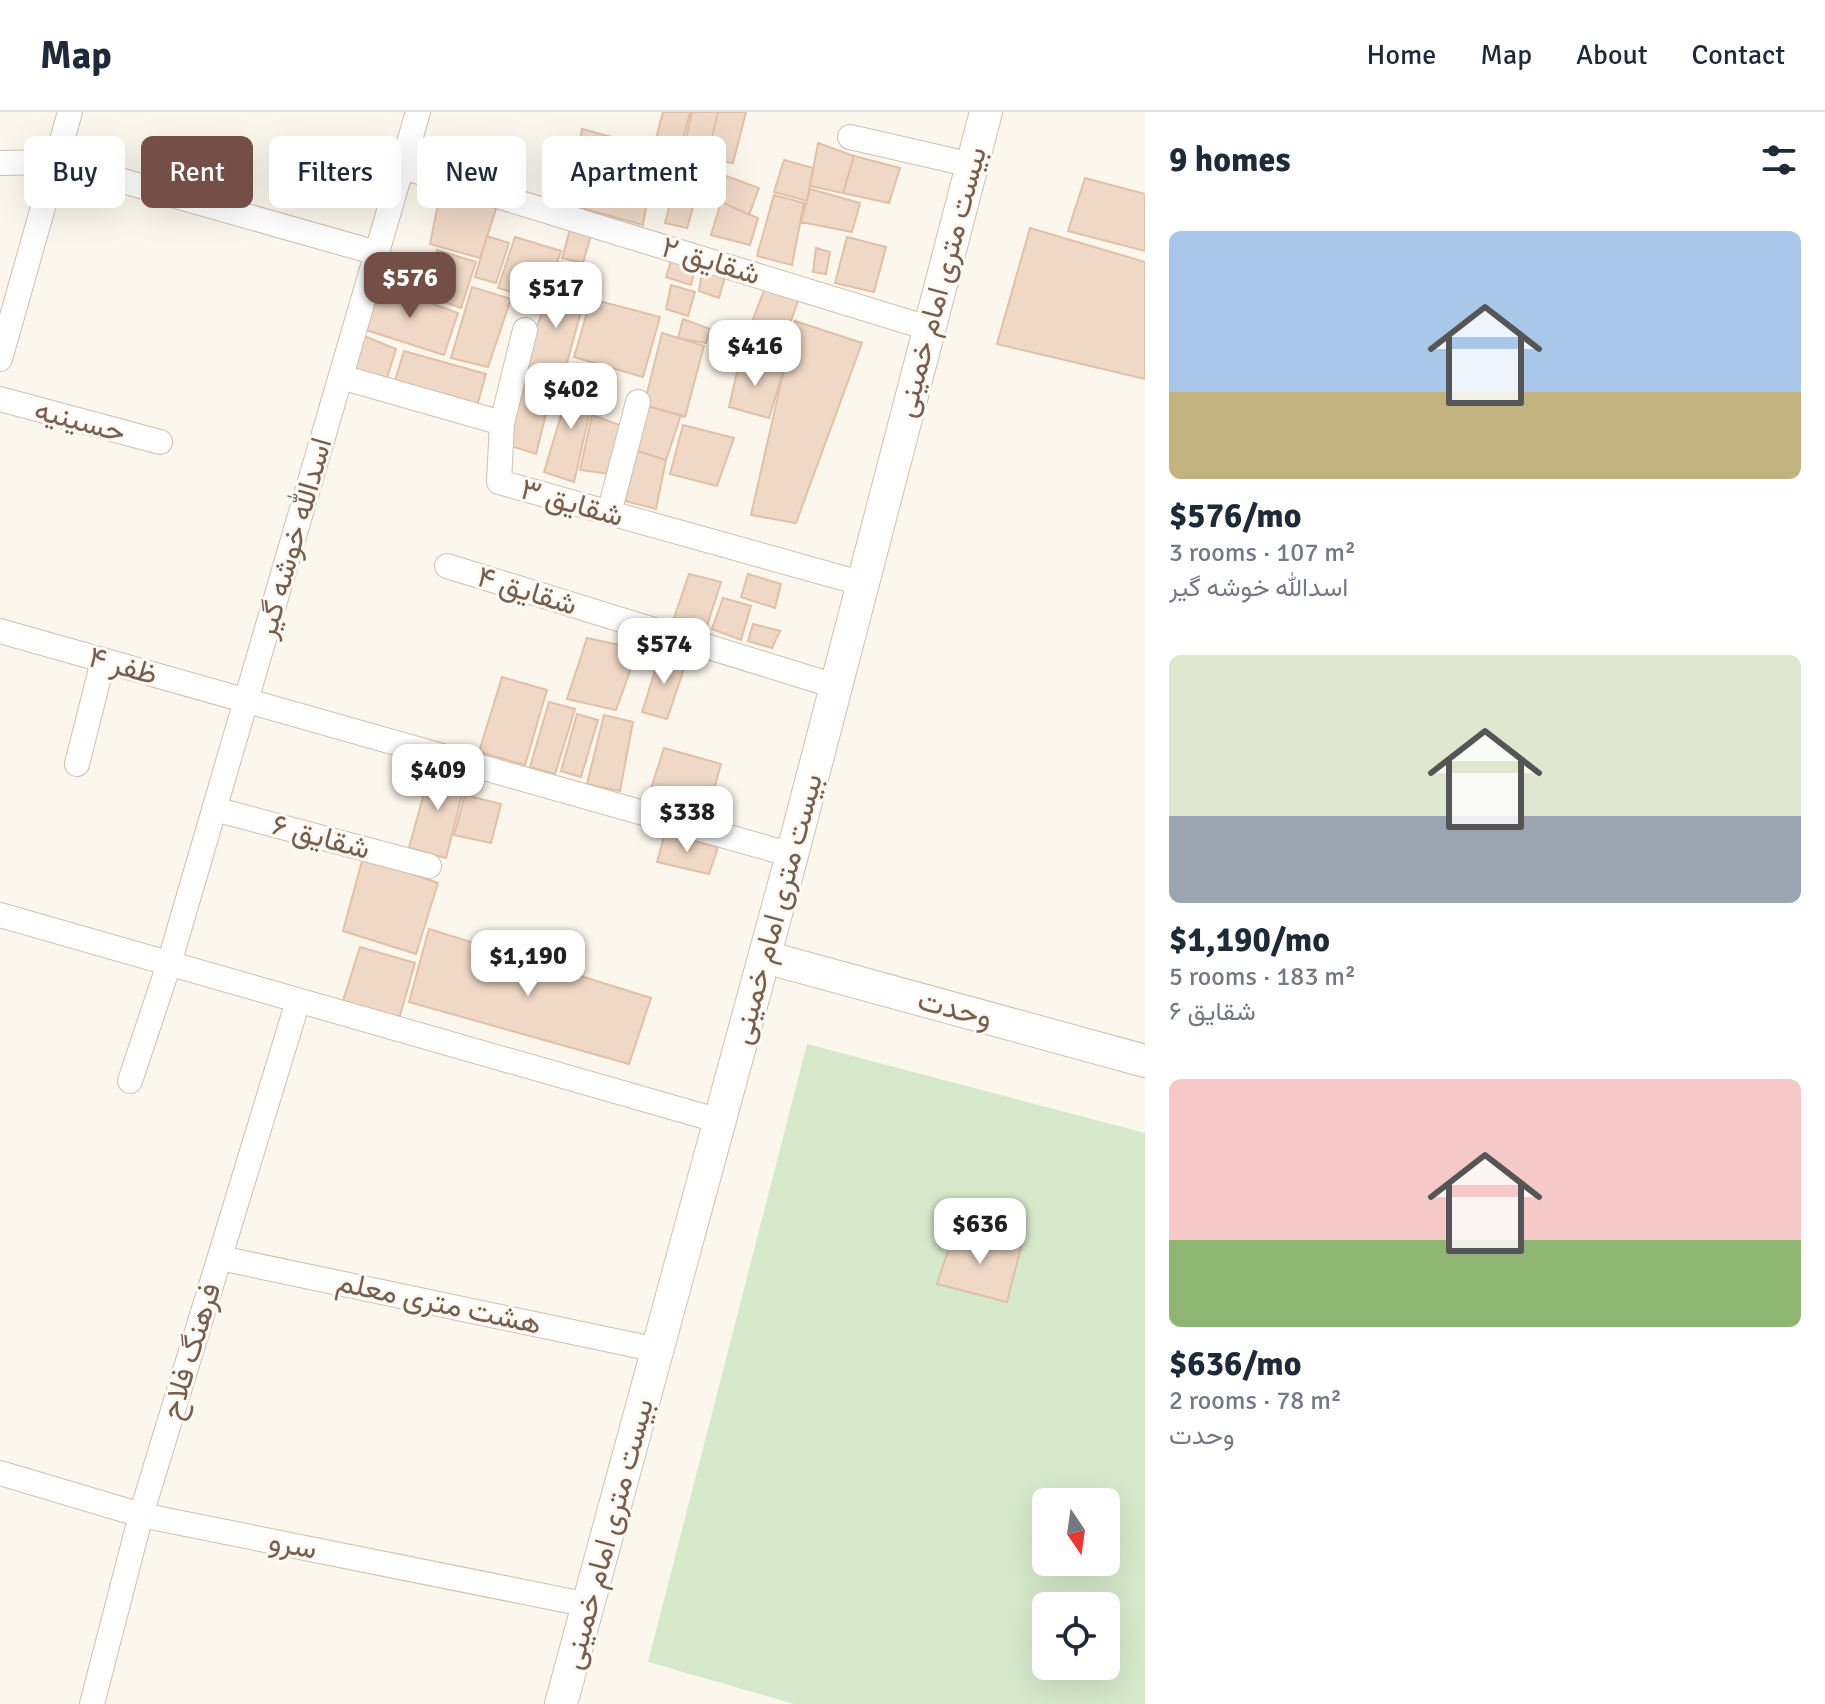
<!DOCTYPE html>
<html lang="en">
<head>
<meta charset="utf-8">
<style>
	:root { --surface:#fff; --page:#f6f6f7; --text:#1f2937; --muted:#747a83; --line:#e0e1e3; --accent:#744f47 }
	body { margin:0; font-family:Signika,Vazirmatn,sans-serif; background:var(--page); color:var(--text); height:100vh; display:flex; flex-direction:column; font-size:30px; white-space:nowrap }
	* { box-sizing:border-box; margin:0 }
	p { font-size:26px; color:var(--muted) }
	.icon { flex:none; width:44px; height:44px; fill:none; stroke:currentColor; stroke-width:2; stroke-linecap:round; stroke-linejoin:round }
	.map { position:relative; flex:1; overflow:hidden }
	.drawer { display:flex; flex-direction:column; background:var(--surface); width:680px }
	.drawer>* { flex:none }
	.banner { position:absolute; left:24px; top:24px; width:760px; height:72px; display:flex; gap:16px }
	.needle { width:52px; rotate:167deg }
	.buttons { position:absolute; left:1032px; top:1376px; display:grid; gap:16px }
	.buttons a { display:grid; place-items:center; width:88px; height:88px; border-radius:12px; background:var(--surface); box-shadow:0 8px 32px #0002; font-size:40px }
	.price { position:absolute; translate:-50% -68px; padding:0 18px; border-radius:16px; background:#fff; color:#222; font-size:26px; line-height:52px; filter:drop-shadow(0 2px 4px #0008) }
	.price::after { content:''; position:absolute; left:50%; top:48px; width:24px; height:18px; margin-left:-12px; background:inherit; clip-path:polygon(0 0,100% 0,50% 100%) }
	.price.current { background:var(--accent); color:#fff }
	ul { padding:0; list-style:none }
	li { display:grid; align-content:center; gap:16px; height:424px; padding:0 24px }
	li span { display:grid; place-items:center; height:248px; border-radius:12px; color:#555 }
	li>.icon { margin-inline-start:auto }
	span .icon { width:144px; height:144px; fill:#fffc; stroke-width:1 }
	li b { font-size:34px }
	h2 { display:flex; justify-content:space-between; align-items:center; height:96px; padding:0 24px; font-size:34px }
	.pill { padding:0 28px; border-radius:12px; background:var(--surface); box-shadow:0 8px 32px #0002; font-size:28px; line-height:72px }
	.pill.current { background:var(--accent); color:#fff }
	header { display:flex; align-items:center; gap:48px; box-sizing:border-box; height:112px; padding:0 40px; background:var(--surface); border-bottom:2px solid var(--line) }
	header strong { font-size:38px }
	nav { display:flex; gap:44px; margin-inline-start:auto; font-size:28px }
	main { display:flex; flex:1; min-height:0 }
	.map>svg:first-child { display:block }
</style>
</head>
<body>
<header>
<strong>Map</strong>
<nav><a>Home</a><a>Map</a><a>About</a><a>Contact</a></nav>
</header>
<main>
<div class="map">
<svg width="1145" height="1592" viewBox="0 0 1145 1592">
	<rect width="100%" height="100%" fill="#fcf7ec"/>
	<path fill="#d6eacb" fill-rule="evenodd" d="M807,932L1145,1021V1592H794L648,1550ZM1046,1390H1106V1450H1046ZM1046,1494H1106V1554H1046Z"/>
	<path fill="#f0d8c6" stroke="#e1c0a7" stroke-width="2" d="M663,0H690L680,40L654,34Z
		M692,0H718L707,47L683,41Z
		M718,0H746L733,51L707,47Z
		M582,17L656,37L643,113L567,92Z
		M818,31L854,44L843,81L810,74Z
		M683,41L707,47L687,116L665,111Z
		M854,44L900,56L889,91L843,81Z
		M784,48L813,56L807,89L774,80Z
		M726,64L759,76L749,103L721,90Z
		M1085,66L1145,82V139L1068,119Z
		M441,77L497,94L480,146L430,132Z
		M810,77L860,91L852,120L801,110Z
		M774,83L804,91L792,153L757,144Z
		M721,90L758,106L750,133L711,123Z
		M1030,116L1145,150V267L997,232Z
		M570,117L591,123L583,151L562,146Z
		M487,124L509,131L496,171L475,165Z
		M515,125L561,139L544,189L498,176Z
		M847,125L886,135L874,180L835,171Z
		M816,136L830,140L826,162L813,160Z
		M437,138L476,150L461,196L424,183Z
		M672,146L696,153L691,173L666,165Z
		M702,159L725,164L719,186L699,179Z
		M553,170L586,181L564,262L523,253Z
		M377,171L458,201L444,243L363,217Z
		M671,173L695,180L688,204L666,197Z
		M472,175L511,187L488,255L451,246Z
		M765,176L800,184L786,222L752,210Z
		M591,187L660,205L643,265L574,245Z
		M683,207L710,217L706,231L678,226Z
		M795,209L862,231L796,411L751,403Z
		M662,221L704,234L685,305L644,293Z
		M359,222L396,237L386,269L341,265Z
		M404,239L486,262L477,294L394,272Z
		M741,243L783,260L769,306L729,295Z
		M523,262L554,270L536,342L508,333Z
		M572,267L596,273L574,370L544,360Z
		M644,293L681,303L666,348L632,337Z
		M592,303L625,315L610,362L580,358Z
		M683,313L734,326L717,374L670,362Z
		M632,337L666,348L656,397L618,387Z
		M689,462L721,470L706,517L673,509Z
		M748,462L781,472L775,496L741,485Z
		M723,486L751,494L741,528L712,517Z
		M753,512L780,519L772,536L748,529Z
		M587,526L638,537L616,598L567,587Z
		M661,540L687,548L667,607L642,600Z
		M502,565L547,578L525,653L479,640Z
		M549,590L575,597L555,662L530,655Z
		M577,602L598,608L581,665L561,659Z
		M604,603L633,610L620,679L587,672Z
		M664,636L721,652L706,706L647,689Z
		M431,655L467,663L446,746L409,736Z
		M465,683L501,692L491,731L454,723Z
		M665,721L718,735L709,762L657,750Z
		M363,745L438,771L416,842L343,819Z
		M429,817L651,886L629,952L409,890Z
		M360,835L415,851L399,907L342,892Z
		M955,1118L1021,1135L1007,1190L937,1172Z"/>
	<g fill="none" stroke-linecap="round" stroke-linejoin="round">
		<g stroke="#cebfb2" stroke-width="26">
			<path id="street" d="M850,25L972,53
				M0,51L56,50L377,141
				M403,55L928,216
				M0,247L70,0
				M341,265L502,311L499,370L864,472
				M0,287L160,330
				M502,311L525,218
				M609,401L638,290
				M447,454L835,574
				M0,519L792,743
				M77,652L103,549
				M214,697L429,754
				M0,803L720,1009
				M130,969L169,852L418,0
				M220,1146L658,1238
				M0,1361L141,1403L589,1493
				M92,1592L141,1403L298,889"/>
		</g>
		<g stroke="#d1c0b0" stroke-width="34">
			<path id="secondary" d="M765,845L1145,949
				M561,1592L792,743L986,0"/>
		</g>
		<use href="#street" stroke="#fff" stroke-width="24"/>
		<use href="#secondary" stroke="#fff" stroke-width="32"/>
	</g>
	<g text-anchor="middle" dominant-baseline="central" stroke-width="6" stroke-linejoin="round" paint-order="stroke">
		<g font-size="30" fill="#775f50" stroke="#fefaf3">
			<text transform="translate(711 149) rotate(17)">شقایق ۲</text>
			<text transform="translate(941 170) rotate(-75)">بیست متری امام خمینی</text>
			<text transform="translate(80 309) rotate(15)">حسینیه</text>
			<text transform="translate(572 391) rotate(16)">شقایق ۳</text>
			<text transform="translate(294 426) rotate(-74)">اسدالله خوشه گیر</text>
			<text transform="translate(527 479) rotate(17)">شقایق ۴</text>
			<text transform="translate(123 554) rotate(16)">ظفر ۴</text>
			<text transform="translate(321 725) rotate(15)">شقایق ۶</text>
			<text transform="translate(777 797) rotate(-75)">بیست متری امام خمینی</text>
			<text transform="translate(955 897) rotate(15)">وحدت</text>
			<text transform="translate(439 1191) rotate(12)">هشت متری معلم</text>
			<text transform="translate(191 1239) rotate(-73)">فرهنگ فلاح</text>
			<text transform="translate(608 1422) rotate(-75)">بیست متری امام خمینی</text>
			<text transform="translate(293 1433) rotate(11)">سرو</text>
		</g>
	</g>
</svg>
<div class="buttons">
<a><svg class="needle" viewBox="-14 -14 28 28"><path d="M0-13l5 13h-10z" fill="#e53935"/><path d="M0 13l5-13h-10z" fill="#747a83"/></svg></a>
<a><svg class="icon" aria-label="locate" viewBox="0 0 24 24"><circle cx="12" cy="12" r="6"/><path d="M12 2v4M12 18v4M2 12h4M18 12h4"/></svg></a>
</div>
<b class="price current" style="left:410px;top:208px">$576</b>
<b class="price" style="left:556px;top:218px">$517</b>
<b class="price" style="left:755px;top:276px">$416</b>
<b class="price" style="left:571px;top:319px">$402</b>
<b class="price" style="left:664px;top:574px">$574</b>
<b class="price" style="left:438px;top:700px">$409</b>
<b class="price" style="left:687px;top:742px">$338</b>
<b class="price" style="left:528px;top:886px">$1,190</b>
<b class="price" style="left:980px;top:1154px">$636</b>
<div class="banner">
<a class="pill">Buy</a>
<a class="pill current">Rent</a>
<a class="pill">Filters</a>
<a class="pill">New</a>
<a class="pill">Apartment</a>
</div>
</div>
<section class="drawer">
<h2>9 homes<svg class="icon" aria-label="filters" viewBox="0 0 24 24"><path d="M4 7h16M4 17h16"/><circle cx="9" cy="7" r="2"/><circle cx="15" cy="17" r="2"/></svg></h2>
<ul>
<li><span style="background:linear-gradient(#a9c7e8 65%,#c2b280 0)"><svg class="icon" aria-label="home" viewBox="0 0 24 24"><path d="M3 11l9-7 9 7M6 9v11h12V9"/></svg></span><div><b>$576/mo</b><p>3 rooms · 107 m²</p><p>اسدالله خوشه گیر</p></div></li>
<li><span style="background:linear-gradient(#dfe7d0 65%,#9aa5b1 0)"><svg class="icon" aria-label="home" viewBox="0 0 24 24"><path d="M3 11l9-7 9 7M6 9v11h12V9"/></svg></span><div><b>$1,190/mo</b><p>5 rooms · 183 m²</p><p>شقایق ۶</p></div></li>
<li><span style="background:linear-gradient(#f6c9c9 65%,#8fb573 0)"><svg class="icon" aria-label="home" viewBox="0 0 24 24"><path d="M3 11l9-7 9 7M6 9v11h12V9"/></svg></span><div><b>$636/mo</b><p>2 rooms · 78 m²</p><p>وحدت</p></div></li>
</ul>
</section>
</main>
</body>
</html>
